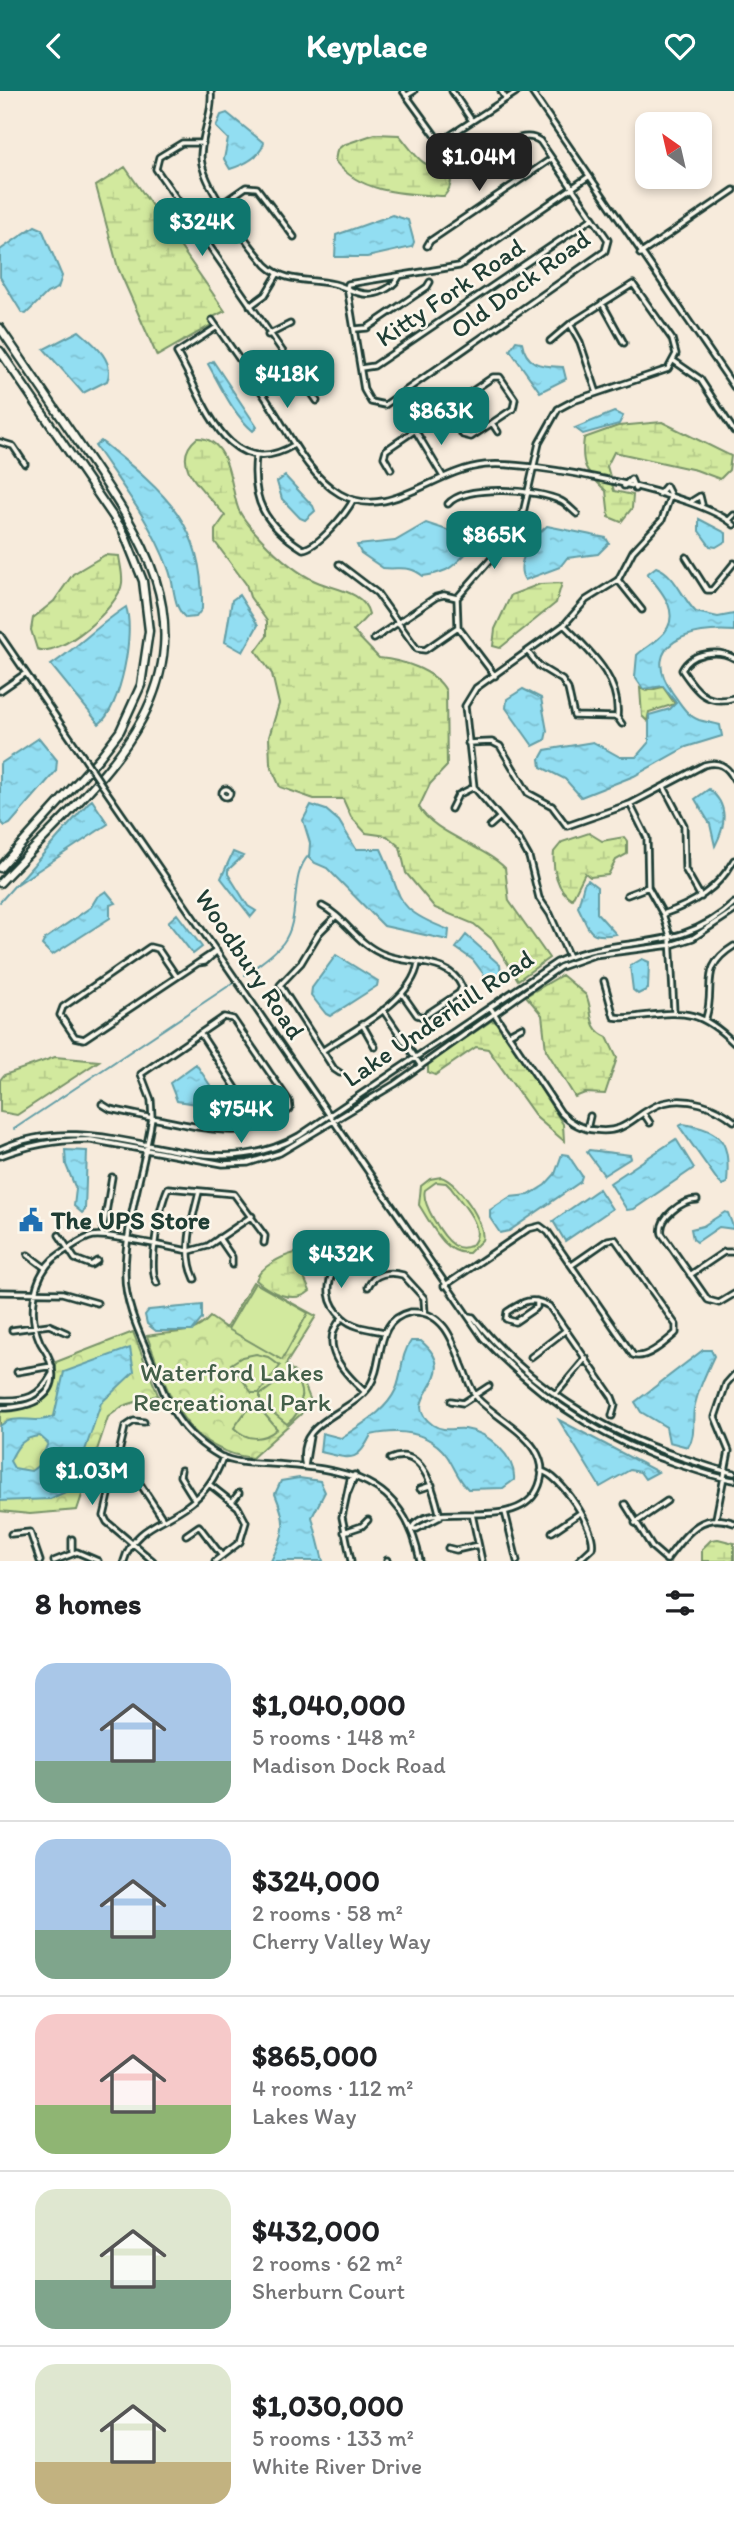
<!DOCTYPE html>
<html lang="en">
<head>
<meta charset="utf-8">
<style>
	:root { --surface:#fff; --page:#f6f6f6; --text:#202124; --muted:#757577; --line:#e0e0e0; --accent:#0f766e }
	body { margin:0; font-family:Itim,sans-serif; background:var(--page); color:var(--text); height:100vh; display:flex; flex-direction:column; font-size:26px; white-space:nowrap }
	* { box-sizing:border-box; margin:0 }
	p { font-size:23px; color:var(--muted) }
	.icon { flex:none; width:38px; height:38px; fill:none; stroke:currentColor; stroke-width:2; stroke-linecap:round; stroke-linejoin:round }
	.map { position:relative; height:1470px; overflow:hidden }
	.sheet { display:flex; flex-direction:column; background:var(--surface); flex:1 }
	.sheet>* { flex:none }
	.needle { width:46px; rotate:326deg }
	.tools { position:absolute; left:635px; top:21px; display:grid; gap:14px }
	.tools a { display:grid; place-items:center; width:77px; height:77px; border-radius:14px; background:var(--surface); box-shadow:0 4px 10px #0003; font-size:35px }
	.price { position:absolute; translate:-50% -60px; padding:0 16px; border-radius:14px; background:var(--accent); color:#fff; font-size:23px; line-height:46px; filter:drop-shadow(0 2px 4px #0008) }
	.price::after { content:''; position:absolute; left:50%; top:42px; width:21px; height:16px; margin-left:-10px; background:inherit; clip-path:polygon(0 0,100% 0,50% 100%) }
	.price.active { background:#222; color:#fff }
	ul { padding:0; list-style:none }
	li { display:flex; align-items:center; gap:21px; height:175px; padding:0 35px }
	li+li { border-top:2px solid var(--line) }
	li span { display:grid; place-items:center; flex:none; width:196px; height:140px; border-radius:21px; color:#555 }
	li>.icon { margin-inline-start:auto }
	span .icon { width:84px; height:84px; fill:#fffc; stroke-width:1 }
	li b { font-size:30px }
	h2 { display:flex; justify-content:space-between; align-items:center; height:84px; padding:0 35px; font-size:30px }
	header { display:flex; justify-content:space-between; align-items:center; height:91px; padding:0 35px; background:var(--accent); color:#fff; font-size:32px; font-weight:700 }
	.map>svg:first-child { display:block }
</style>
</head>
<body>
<header><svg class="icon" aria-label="back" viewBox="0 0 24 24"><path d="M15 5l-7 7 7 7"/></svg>Keyplace<svg class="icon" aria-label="heart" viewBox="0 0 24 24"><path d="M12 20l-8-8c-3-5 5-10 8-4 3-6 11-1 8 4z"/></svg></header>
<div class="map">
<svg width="734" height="1470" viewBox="0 0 734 1470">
	<defs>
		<pattern id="wetland-marsh" width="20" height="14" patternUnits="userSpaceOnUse" patternTransform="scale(1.75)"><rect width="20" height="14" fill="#d2e99e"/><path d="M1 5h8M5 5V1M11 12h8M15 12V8" fill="none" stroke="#b4c989"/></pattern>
		<pattern id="park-crowns" width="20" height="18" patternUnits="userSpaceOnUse" patternTransform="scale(1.75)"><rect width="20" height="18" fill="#d2e99e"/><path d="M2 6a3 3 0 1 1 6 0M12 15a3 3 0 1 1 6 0" fill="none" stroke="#b4c989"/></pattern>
		<pattern id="water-ripples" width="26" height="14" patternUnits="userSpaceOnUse" patternTransform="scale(1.75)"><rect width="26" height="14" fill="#92def2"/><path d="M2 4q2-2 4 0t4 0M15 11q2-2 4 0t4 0" fill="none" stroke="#7dbfd0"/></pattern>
	</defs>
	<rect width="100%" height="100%" fill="#f7ebdc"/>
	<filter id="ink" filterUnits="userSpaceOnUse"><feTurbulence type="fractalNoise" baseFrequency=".0143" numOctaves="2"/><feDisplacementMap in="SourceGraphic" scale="14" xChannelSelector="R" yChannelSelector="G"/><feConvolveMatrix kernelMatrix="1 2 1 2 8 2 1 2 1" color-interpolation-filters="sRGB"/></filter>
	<g filter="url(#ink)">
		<path fill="url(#wetland-marsh)" stroke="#789369" stroke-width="2" d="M375,43L399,44C412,58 423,83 445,73C453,84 453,95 444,105C405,103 361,103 335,70L337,59L343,54Z
			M125,76L225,220L209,228L211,234L157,265L118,177L96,95Z
			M662,331L731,365L729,379L720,388L696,379L614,361L607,375L614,400L633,404L632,417L621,431L609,426L606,400C588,382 580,377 584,347L618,335Z
			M197,347C230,346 230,395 238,417C240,424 248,433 253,439C269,457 290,477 311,488C331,499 363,498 369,523L353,540L379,567C400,569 435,578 446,600L447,675L430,693L419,716C433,742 482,754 505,777L509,810L549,867L518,889L493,849L474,833L435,817L406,782L400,756L387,745L366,742L351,726L343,708H314L280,696L270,673L269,646L279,613L272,583L256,560L267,545V530L250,506L246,493L215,451V439L225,425C213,406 164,374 197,347Z
			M105,464L119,465C120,473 123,484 122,492C120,515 60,568 37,558L31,539L33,527L54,510L73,483Z
			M562,492L556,512L500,557L493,555L495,538L511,504L540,493Z
			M663,596L675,613L649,621L647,630L642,625L640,597L646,600Z
			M589,742L602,750L624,746L627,750V763L616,769L608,784L590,786L585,782L572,808C557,800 552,776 554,761L562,751Z
			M562,884L586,904C594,920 586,937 607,946L617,967L605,1003L585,1002L575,1006L546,959L542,924L526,905Z
			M491,930L498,931L563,1033L564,1050L537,1027L488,958L476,956L435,984L428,981V973Z
			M55,966L99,970L17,1024L0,1021V989L4,984Z
			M295,1162L302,1172L300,1178L310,1200C294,1214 269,1201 256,1189C260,1176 282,1165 295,1162Z
			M718,1448L734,1452V1470H702V1458L711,1449Z"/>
		<path fill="url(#park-crowns)" stroke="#789369" stroke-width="2" d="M253,1191L316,1225L286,1273L303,1290L310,1308L301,1323L252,1367C182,1358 169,1303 147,1245C172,1239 192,1247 210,1226L226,1237Z
			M133,1241L158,1304L123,1315L108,1326L77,1419L30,1423L0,1420V1318C36,1319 56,1310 56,1271Z"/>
		<path fill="#d2e99e" stroke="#789369" stroke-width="2" fill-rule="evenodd" d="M441,1086C457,1090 487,1133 482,1149L469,1162C444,1164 431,1132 419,1114L421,1095L430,1088ZM436,1091L446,1092L451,1097C461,1112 489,1138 471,1155C465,1157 460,1158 454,1154C442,1146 421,1111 425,1099Z
			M255,1192L308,1222L282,1269L228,1238Z
			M256,1263L268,1266L280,1275L259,1302H252L231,1273L242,1266Z
			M291,1281C306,1298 305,1319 287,1333L260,1311V1304Z
			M257,1314L277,1338C263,1350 247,1350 234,1337L246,1320Z"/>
		<path fill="url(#water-ripples)" stroke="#649ea6" stroke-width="2" fill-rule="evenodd" d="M227,22L264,52C260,66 243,74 230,78L224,68L228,48L216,36L221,24Z
			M392,124L408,129L414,151L412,156L367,166H335L336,144Z
			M35,135L42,138L62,185L58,197L47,202L26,223L22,222L0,186V159Z
			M79,240C93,252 116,270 107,290L83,302L44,258Z
			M516,250L522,251C526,276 543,275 563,276L566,288L540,301L510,259Z
			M213,270L257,336L253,340C233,323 221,296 208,273Z
			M614,321L623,325L619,333L583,343L575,337Z
			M101,350C164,401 204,431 202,518L196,526L186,527C172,516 175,493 168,477C151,431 122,395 95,355Z
			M285,385L313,415L315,420L305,429L300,427L282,408L277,391Z
			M484,422L494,425C495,434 456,475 446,479C439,482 431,484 423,485C408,473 399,479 383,477L361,462L357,454L395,450L426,432L450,440Z
			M699,428L726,442V450L716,456L710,455L699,440Z
			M547,435L606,447L609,452L598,463L567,467L560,476L525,489C513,472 534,446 547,435Z
			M656,476C676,483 682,508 696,521L718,526L734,523V540C692,536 638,552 672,601C680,612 686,624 699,629C705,631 714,632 720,634L722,645L686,656L634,685L581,706L565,688L541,676L540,668L545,659L593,651L620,666H636L649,651V624L670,618L676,612L663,595L643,598L635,586L637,564C644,557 653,553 660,546C684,525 662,500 647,483Z
			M239,504L258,534L243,561L225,551L232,509Z
			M126,516C135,541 121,617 99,633L51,574C78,556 98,534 126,516Z
			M523,598L541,607L547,640L545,649L533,655L506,617L507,608Z
			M39,647L57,669L56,680L10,733L5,735L0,730V673Z
			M709,698C729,714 726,734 715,755L710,733L695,708Z
			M92,709L108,733L16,794L88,712Z
			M311,714L326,719L339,730L356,758H381C405,808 389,816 449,839L448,849L384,835L327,777L315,772L309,766L310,752L303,729Z
			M233,761L243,765L228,779V783L248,815L256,820L251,826L221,787Z
			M588,789L597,796V822L616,843C587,848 590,839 578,816L584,793Z
			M106,800L116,812L110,814V827L52,864L42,854L45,848L91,816L97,806Z
			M177,823L202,856L193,863L168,831Z
			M466,844L500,874L502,891L492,894L473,869L456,857Z
			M336,864L378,890L377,895L330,925L326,923L311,904L312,897Z
			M642,868L649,871L648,898L638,903L633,899L630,875Z
			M196,973L222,1012L220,1017L177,1010L170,992Z
			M683,1033C724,1039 730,1052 727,1092L722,1094L718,1090L679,1035Z
			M676,1048L694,1077L634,1118L627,1119L610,1092Z
			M65,1059L87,1060L85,1119L82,1122L74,1115L76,1098L66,1074Z
			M589,1059L630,1064L631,1067L604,1084L587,1061Z
			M562,1063L568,1064L582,1085L580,1091L509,1140L500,1142L490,1127V1119L510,1106L529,1104L545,1094L555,1083Z
			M599,1098L612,1118L565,1150L553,1130Z
			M725,1121L728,1122L734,1138L719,1136L697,1151L693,1148L691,1138L703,1135Z
			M202,1214V1228L192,1240H156L147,1233L145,1224L149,1219Z
			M411,1250H421C467,1288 394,1306 433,1334C443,1341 454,1337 465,1338C488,1341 516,1366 514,1389L503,1397L468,1398C458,1388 455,1377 447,1365C428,1339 399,1338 371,1344C356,1374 350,1367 320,1361L322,1342L341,1347C361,1333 385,1322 396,1298C403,1282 400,1265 411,1250Z
			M130,1257L134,1281L101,1312L72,1398L50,1408L0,1410V1335C16,1321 35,1335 54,1325L64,1281ZM40,1345L48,1352L39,1374L31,1380L14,1377L10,1370C17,1355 23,1346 40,1345Z
			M703,1259H711L714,1265C706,1282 698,1299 694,1318C692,1330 696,1345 688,1356L669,1351L666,1336L641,1321L635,1311Z
			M559,1329L658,1381L645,1388L640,1381L630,1379L600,1396Z
			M299,1387L320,1390L325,1401L312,1426L323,1470H271C285,1441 288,1434 275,1403L281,1390Z"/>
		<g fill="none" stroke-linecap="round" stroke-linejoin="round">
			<path stroke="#649ea6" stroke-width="2" d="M0,811L16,793
				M245,884C257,874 273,865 283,852C302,827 288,786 309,764
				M14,1038L233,892"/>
			<g stroke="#1f3d34" stroke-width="9">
				<path id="minor" d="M211,0C213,23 202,41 201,64C200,93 247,151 266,174C286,193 310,187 334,193C347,196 359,205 372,203C382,202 394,195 399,186
					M403,0L440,51L518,0
					M452,0L472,30
					M501,0L506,8
					M531,0L734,296
					M406,5L414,0
					M203,52H182L159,66L156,78L317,310
					M223,112L246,96L257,97L294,146
					M427,155L430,150L551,68
					M640,163L734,99
					M347,196L364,299L371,311L385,314L605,160L608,149L540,50C518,34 484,70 465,83H458
					M347,196L348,193L459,175L588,86
					M602,212L624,252
					M250,215L265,204L277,184
					M212,229C232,258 253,287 272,317C291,346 308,384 340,403C389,431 433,379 485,374C531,369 701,403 734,434
					M570,233L580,251L597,302
					M217,236L177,262C203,305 226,395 294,354
					M355,238L367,237L427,196L430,191
					M268,244L290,233
					M674,270L700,288L734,340
					M361,277L374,275L593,127
					M492,332L498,341
					M415,339L442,384
					M0,351L13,355L25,373
					M256,365C251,410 265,434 303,458C318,456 346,423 353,409
					M391,378L384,366L386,359L493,286H500L515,308L513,318L471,346L463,344L446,318
					M624,395L631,388L635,398
					M659,403L666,395L671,405
					M692,410L700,405L702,413
					M448,413C465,393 538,398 561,410C566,412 573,420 577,423
					M729,429L734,424
					M686,466L707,499H712L734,472
					M339,473L377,502L417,558L425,559L458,536
					M618,489L642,519
					M0,544L86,670
					M374,548L436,506L444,504L457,507
					M528,561L539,575L562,589L568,598L574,625L617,626C621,587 589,560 564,534
					M734,567C718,558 691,561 682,579C696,600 707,615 734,607
					M495,585L458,536L457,507L520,435L539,352L558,318L573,310L668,278L676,263L672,248L633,193L570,233L550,250
					M0,600L26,582
					M617,626L622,633
					M468,652L492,651L500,655L528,702L552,715L567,735L630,713L704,674C718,670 727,674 734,688
					M102,694L483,1247C538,1306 600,1348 677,1373C696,1379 714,1386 734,1389
					M664,696L684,734L685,778L701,806
					M222 702a4 4 0 1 1 8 0a4 4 0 1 1-8 0Z
					M630,713L647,747L648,796L663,823L670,845L674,921
					M451,718L458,704L474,696
					M490,735L499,727
					M627,804L648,796
					M322,815C346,827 356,853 385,864C410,874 450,867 462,896L459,902L423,926L417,924L403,904
					M663,823C693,813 718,798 734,769
					M335,826L319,842L301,872L280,894L334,978L340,982
					M569,866L550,823L539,807L529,766L520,750L474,696L465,615L476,597L564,534L586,509L618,489L633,460L662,429L670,406
					M198,872L205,871L217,860
					M177,886L158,858L150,856L63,916L60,924L75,946L84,948L216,860
					M604,890L614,926C623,928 633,926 642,925C687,920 701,920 734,952
					M490,916L561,1022C571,1032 581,1038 595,1039C629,1044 634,1021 663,1012C687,1005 716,1015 734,1030
					M383,919L421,975
					M706,927C716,895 698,877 734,855
					M362,933L375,956
					M200,942L260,1034
					M509,943L522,936
					M322,960C352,939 412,911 418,872
					M102,1013L110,1018L152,1027L151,1009L141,983L224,926L233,928L289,1010L290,1018C253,1054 197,1035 152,1027C144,1078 125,1132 125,1183C125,1215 141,1245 153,1274C169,1316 179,1342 220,1365C236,1373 256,1372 272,1373C345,1378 404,1385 420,1470
					M644,1023L650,1032
					M587,1038L590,1025
					M0,1058C108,1010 200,1103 299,1045L557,871C619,842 678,865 734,812
					M0,1065C31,1053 59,1048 91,1049L223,1073L248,1072L280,1062L395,993L560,876L594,864L671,854L693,847L734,820
					M697,1109C682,1109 658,1127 662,1143L708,1209L719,1212L734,1203
					M59,1144L75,1168L91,1174L97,1170
					M102,1145L112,1086
					M378,1145C343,1153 309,1197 343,1227C353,1237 371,1238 384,1241
					M219,1147L232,1166V1174
					M28,1164L44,1176
					M690,1184L724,1161H734
					M195,1188C182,1161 192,1129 199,1101
					M157,1192C147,1177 160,1114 168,1097L234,1103L265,1145L264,1152
					M444,1195L528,1138L540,1135L548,1141L633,1264C645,1270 667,1250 676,1242V1234L615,1148L608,1149L572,1174
					M368,1196C374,1182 390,1180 403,1184L424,1207L425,1222
					M0,1201L62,1202L97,1212
					M537,1210V1216L515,1231L506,1228L507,1221C523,1210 532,1205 549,1215L612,1306L615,1314L612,1325
					M468,1225L473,1226C527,1294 602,1340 683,1367C700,1372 716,1379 734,1382
					M342,1227C317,1254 344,1282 365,1301
					M12,1239L49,1234L67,1242
					M531,1266L566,1239
					M17,1281L52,1275
					M555,1304L586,1267
					M0,1309C26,1310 39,1307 52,1283
					M451,1310L463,1312L489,1295
					M0,1317C30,1317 62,1306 50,1270C48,1262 43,1257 40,1251C27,1222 33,1180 60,1163C70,1157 82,1147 93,1145C109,1142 169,1157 190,1160L208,1155L252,1125
					M144,1331L134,1330L125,1336L104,1425L107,1431L153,1470
					M390,1368C424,1353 435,1404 440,1426
					M305,1375C294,1330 349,1324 369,1296C386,1270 372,1230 411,1221C443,1219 453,1249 462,1274C467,1285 470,1299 478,1308C502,1333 559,1355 537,1399C514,1444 428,1405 411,1438
					M305,1375L310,1345
					M181,1379L180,1385L195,1409
					M541,1380C560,1383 597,1439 592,1457L578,1470
					M113,1381L137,1388L163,1428
					M209,1393L238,1416L246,1431L240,1451L215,1470
					M420,1398L432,1394
					M348,1401L355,1384
					M232,1411L239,1402
					M625,1413L652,1456L667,1469
					M505,1421L517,1470
					M472,1423L482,1470
					M716,1427L729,1360L715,1326L726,1293L734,1284
					M635,1432L667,1410
					M411,1438H417L440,1426
					M344,1441L362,1435L368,1429
					M552,1441L580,1422
					M11,1443L30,1441L40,1470
					M186,1444L199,1435L222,1465
					M72,1448V1461
					M448,1457L456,1459L478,1454
					M666,1469C685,1445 700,1419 734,1432
					M54,1470L77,1461L98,1470
					M124,1470C133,1437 164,1432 188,1414C205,1402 216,1386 223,1366
					M351,1470L342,1426L350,1389L354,1384
					M387,1470V1469"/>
			</g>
			<g stroke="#1f3d34" stroke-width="11">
				<path id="highway" d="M0,237C28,278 56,319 84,360C141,444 197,525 142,628C112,685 45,744 0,792
					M0,260L123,440L143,490L149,540L141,594L120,640L100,666L0,777"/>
			</g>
			<use href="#minor" stroke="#fbf7ec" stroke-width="3.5"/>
			<use href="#highway" stroke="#fbf7ec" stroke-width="6"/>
			<g stroke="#1f3d34" stroke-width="9" stroke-linecap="butt">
				<path id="minor-bridge" d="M86,670L102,694"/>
			</g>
			<use href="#minor-bridge" stroke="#fbf7ec" stroke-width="3.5"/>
		</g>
	</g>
	<defs>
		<g id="civic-bare" transform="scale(1.89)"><path d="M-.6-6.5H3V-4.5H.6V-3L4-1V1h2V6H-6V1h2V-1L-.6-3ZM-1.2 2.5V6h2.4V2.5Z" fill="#1f6fb2" stroke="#fbf7ec" stroke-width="2.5" paint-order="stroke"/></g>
	</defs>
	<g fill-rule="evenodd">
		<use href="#civic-bare" x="31" y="1129"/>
	</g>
	<g text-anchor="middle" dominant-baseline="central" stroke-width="5" stroke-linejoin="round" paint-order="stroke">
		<g font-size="26" fill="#1f3d34" stroke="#fbf7ec">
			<text transform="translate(520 193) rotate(-36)">Old Dock Road</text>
			<text transform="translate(450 201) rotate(-34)">Kitty Fork Road</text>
			<text transform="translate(250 873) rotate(56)">Woodbury Road</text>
			<text transform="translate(438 927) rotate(-34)">Lake Underhill Road</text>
		</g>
		<g font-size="26" font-weight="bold" fill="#1f3d34" stroke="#fbf7ec" text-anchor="start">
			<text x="51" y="1129">The UPS Store</text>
		</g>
		<g font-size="26" fill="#435f49" stroke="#fbf7ec">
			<text x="232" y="1281">Waterford Lakes<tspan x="232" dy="30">Recreational Park</tspan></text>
		</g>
	</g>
</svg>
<div class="tools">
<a><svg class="needle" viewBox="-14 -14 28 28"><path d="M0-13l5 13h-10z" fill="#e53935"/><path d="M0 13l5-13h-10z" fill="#757577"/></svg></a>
</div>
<b class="price active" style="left:479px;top:102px">$1.04M</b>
<b class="price" style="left:202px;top:167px">$324K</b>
<b class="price" style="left:287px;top:319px">$418K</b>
<b class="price" style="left:441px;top:356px">$863K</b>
<b class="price" style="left:494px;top:480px">$865K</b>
<b class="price" style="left:241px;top:1054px">$754K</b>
<b class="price" style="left:341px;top:1199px">$432K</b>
<b class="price" style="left:92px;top:1416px">$1.03M</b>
</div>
<section class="sheet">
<h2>8 homes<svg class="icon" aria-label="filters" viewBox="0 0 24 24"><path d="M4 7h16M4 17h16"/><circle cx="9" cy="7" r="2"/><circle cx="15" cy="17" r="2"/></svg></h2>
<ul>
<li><span style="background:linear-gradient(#a9c7e8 70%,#7fa58c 0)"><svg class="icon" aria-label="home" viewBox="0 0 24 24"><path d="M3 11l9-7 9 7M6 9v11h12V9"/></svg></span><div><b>$1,040,000</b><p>5 rooms · 148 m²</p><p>Madison Dock Road</p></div></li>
<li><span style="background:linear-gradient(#a9c7e8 65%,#7fa58c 0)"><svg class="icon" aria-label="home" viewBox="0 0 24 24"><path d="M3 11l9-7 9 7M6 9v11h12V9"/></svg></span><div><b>$324,000</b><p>2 rooms · 58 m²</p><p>Cherry Valley Way</p></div></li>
<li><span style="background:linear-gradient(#f6c9c9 65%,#8fb573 0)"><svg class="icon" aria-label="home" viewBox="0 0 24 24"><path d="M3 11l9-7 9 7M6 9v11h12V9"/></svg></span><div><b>$865,000</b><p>4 rooms · 112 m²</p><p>Lakes Way</p></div></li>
<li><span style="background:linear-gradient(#dfe7d0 65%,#7fa58c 0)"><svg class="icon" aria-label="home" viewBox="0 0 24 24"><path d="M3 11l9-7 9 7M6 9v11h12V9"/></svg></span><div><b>$432,000</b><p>2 rooms · 62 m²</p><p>Sherburn Court</p></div></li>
<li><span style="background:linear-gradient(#dfe7d0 70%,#c2b280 0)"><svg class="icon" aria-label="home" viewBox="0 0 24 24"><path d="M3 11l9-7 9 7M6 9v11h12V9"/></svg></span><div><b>$1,030,000</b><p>5 rooms · 133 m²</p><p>White River Drive</p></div></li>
</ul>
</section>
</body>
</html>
